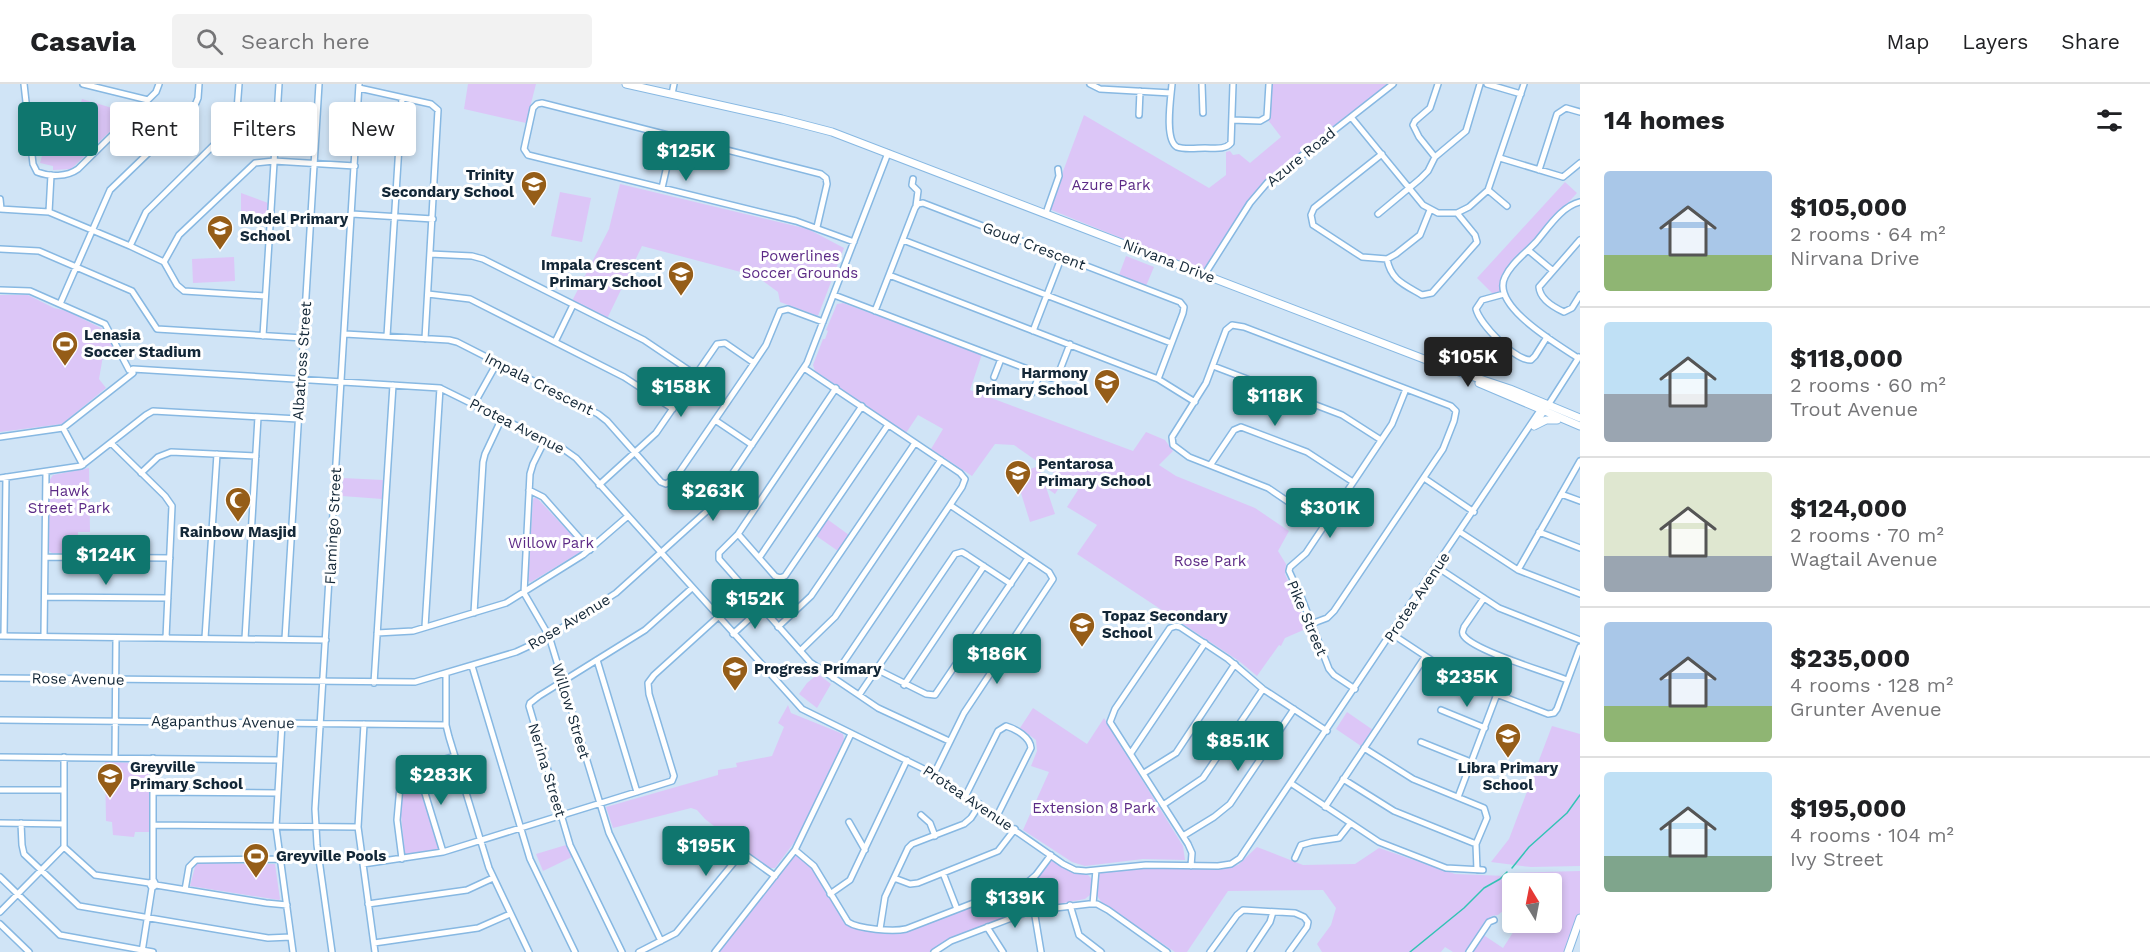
<!DOCTYPE html>
<html lang="en">
<head>
<meta charset="utf-8">
<style>
	:root { --surface:#fff; --page:#f2f2f2; --text:#202124; --muted:#757577; --line:#e0e0e0; --accent:#0f766e }
	body { margin:0; font-family:"Work Sans",sans-serif; background:var(--page); color:var(--text); height:100vh; display:flex; flex-direction:column; font-size:22px; white-space:nowrap }
	* { box-sizing:border-box; margin:0 }
	p { font-size:20px; color:var(--muted) }
	.icon { flex:none; width:33px; height:33px; fill:none; stroke:currentColor; stroke-width:2; stroke-linecap:round; stroke-linejoin:round }
	.map { position:relative; flex:1; overflow:hidden }
	.side { display:flex; flex-direction:column; background:var(--surface); width:570px }
	.side>* { flex:none }
	.top-card { position:absolute; left:18px; top:18px; width:570px; height:54px; display:flex; gap:12px }
	.needle { width:39px; rotate:350deg }
	.controls { position:absolute; left:1502px; top:789px; display:grid; gap:12px }
	.controls a { display:grid; place-items:center; width:60px; height:60px; border-radius:6px; background:var(--surface); box-shadow:0 3px 9px #0003; font-size:30px }
	.price { position:absolute; translate:-50% -51px; padding:0 14px; border-radius:6px; background:var(--accent); color:#fff; font-size:20px; line-height:39px; filter:drop-shadow(0 2px 3px #0008) }
	.price::after { content:''; position:absolute; left:50%; top:36px; width:18px; height:14px; margin-left:-9px; background:inherit; clip-path:polygon(0 0,100% 0,50% 100%) }
	.price.active { background:#222; color:#fff }
	ul { padding:0; list-style:none }
	li { display:flex; align-items:center; gap:18px; height:150px; padding:0 24px }
	li+li { border-top:2px solid var(--line) }
	li span { display:grid; place-items:center; flex:none; width:168px; height:120px; border-radius:6px; color:#555 }
	li>.icon { margin-inline-start:auto }
	span .icon { width:72px; height:72px; fill:#fffc; stroke-width:1 }
	li b { font-size:26px }
	h2 { display:flex; justify-content:space-between; align-items:center; height:72px; padding:0 24px; font-size:26px }
	.chip { padding:0 21px; border-radius:6px; background:var(--surface); box-shadow:0 3px 9px #0003; font-size:21px; line-height:54px }
	.chip.active { background:var(--accent); color:#fff }
	header { display:flex; align-items:center; gap:36px; box-sizing:border-box; height:84px; padding:0 30px; background:var(--surface); border-bottom:2px solid var(--line) }
	header strong { font-size:28px }
	nav { display:flex; gap:33px; margin-inline-start:auto; font-size:21px }
	.search { width:420px; height:54px; background:var(--page); display:flex; align-items:center; gap:15px; box-sizing:border-box; padding:0 21px; border-radius:6px; color:var(--muted); font-size:22px }
	main { display:flex; flex:1; min-height:0 }
	.map>svg:first-child { display:block }
</style>
</head>
<body>
<header>
<strong>Casavia</strong>
<div class="search"><svg class="icon" aria-label="search" viewBox="0 0 24 24"><circle cx="10" cy="10" r="6"/><path d="M15 15l6 6"/></svg>Search here</div>
<nav><a>Map</a><a>Layers</a><a>Share</a></nav>
</header>
<main>
<div class="map">
<svg width="1580" height="868" viewBox="0 0 1580 868">
	<rect width="100%" height="100%" fill="#d0e4f6"/>
	<path fill="#dcc6f7" d="M468,0H536L526,39L464,25Z
		M1271,0H1387L1243,126L1205,185H1198L1049,125L1084,31L1209,104L1226,91V68L1230,67L1233,71L1239,70L1250,79L1281,53L1268,36Z
		M82,15L129,29L71,85L53,86V82L40,79L45,61L61,64L64,50L71,51Z
		M1565,98L1577,109L1501,192V208L1494,211L1477,194Z
		M620,100L808,145L844,164L818,232L780,218L778,208L756,192L642,162L607,235L572,217L609,145Z
		M560,108L591,114L582,158L551,152Z
		M241,109L268,119L267,132L241,128Z
		M1126,172L1154,183L1146,202L1119,191Z
		M234,173L235,197L193,199L192,175Z
		M0,211H28L54,224L67,227L103,245L114,265L103,272L99,295L106,304L62,340L0,348Z
		M843,219L982,270L970,306L1133,367L1146,348L1165,356L1173,367L1159,381L1176,392L1255,424L1289,447L1278,467L1286,480L1285,490L1308,544L1285,554L1281,562L1279,561L1257,592L1239,577L1077,470L1097,441L1067,423L1078,406L1064,396L1055,410L1048,405L1057,392L1061,394L1014,361L995,360L972,392L931,365L943,345L918,331L906,349L815,287L813,281L823,255H825L828,247L826,246L837,220Z
		M1039,382L1055,430L1030,438L1015,390Z
		M89,384L90,448H78L77,469H52L49,467V397L53,391Z
		M343,394L383,396L382,415L342,412Z
		M536,413L583,463L582,467L531,498L528,497L533,415Z
		M827,435L849,451L838,467L815,451Z
		M818,590L831,600L817,624L799,610L807,599Z
		M788,621L791,629L843,650L844,655L799,752L775,784H769L705,735L697,726L691,724L613,744L606,723L718,691V686L737,683L736,679L772,672L784,643L778,639Z
		M1033,624L1087,660L1104,634L1183,762L1185,776L1143,775L1085,782L1072,778L1023,746L1049,688L1031,682L1037,667L1036,656L1020,644Z
		M1347,628L1373,646L1361,662L1336,645Z
		M1552,642L1580,650V782L1531,783L1491,778L1509,755Z
		M105,678L147,679L150,683V748H135L134,753L113,751L112,738L106,737Z
		M415,689L439,765L405,771L401,731L403,694L406,691Z
		M566,761L572,773L543,787L536,770Z
		M1257,763L1303,781L1355,780L1379,764L1455,790L1506,792L1510,789L1580,787V828L1564,868H1471L1482,850L1503,864L1519,839L1551,838V800H1512V819L1498,831L1491,832L1466,868H1453L1445,863L1441,868H1322L1317,860L1331,841L1336,824L1323,806L1228,807L1187,868H1175L1102,819L1096,810L1098,791C1111,780 1201,784 1224,784L1238,781Z
		M796,770L811,781L844,837L848,840L898,848L1030,799L1051,776L1073,788L1087,790L1092,795L1090,811L1085,815L1030,825L931,868H718L793,772Z
		M196,779L275,780L280,815L279,816L190,802Z"/>
	<g fill="none" stroke-linecap="round" stroke-linejoin="round">
		<path stroke="#33c3b5" stroke-width="1.5" d="M1512,784L1529,763L1567,729L1580,711
			M1410,868L1464,824L1484,804L1500,795L1507,788"/>
		<g stroke="#87b8e2" stroke-width="8">
			<path id="minor" d="M24,0L33,80L37,88C50,93 67,93 78,85L156,8L159,0
				M83,0L148,16
				M1090,0L1100,5L1171,9
				M1172,0C1171,13 1164,56 1177,63C1185,66 1197,64 1205,64C1215,64 1225,66 1231,59L1233,0
				M1202,0L1203,29
				M1487,0L1521,10
				M359,4L431,20L438,26L425,255
				M672,10L674,0
				M1139,31L1140,7
				M1351,33L1423,121L1438,129H1457L1469,123L1488,106L1524,0
				M1232,36L1260,37L1267,33L1269,0
				M1382,70L1314,124L1311,131L1313,141L1362,173L1387,175L1396,170L1420,151L1430,126
				M1435,73L1419,53L1413,41L1415,37L1430,24L1438,0
				M1500,74L1563,93L1580,79
				M1539,86L1557,30L1566,24L1580,28
				M913,95L912,101L918,107L916,122
				M662,104L674,51
				M1488,106L1507,122
				M0,115L1,125
				M0,125L49,128L130,162L164,178L177,201L184,207L265,212
				M49,128L51,91
				M1046,129L1059,92L1058,85
				M352,130L433,135
				M1378,130L1420,95L1428,87L1435,73L1466,47L1480,0
				M817,143L827,100L826,94L821,90L542,19L537,20L533,24L524,65L528,71L796,137L854,158
				M903,156L1171,259
				M1580,156L1539,203C1540,215 1553,223 1564,228L1572,224L1580,211
				M130,162L146,128L236,39L239,0
				M0,165L39,167L132,207L157,245L303,254
				M1528,166L1552,186
				M430,170L472,172L483,175L644,256L696,291
				M1387,175C1391,196 1403,200 1422,211L1432,209L1477,158L1475,151L1457,129
				M164,178L179,151L255,79L274,77L355,82
				M1205,190L1250,119L1267,99L1393,0
				M889,191L1158,295L1195,318
				M0,206L30,207L105,240L129,286
				M428,210L470,215L624,293L673,325
				M1504,210L1482,216L1476,225C1480,240 1514,276 1531,276L1535,272L1547,253
				M834,211L1051,294L1058,291L1070,260
				M60,220L110,106L193,26L198,14L199,0
				M875,227L915,124L918,120L923,119L1180,218L1184,223L1183,229L1158,295
				M1033,247L1062,172
				M345,250L449,256L457,258L598,330L607,337L661,398L666,400L676,393L754,279L766,261L780,227L788,225L823,238
				M263,252L279,0
				M387,252L402,14
				M555,258L573,221
				M1578,274C1559,261 1490,222 1505,193C1511,179 1526,169 1536,158C1548,144 1562,122 1580,118
				M1213,282L1342,331L1381,356
				M804,284L960,389L965,395L962,403L950,421L833,594
				M133,285L440,304L562,364L576,374L802,625L934,690L1063,780L1075,786L1086,787L1146,781L1218,782L1231,780L1240,774L1543,322
				M994,293L1001,275
				M836,304L738,450L719,469V475L810,578L878,624L949,657
				M1032,309L1040,290
				M474,320L497,279
				M715,336L752,361
				M1536,340L1579,273
				M63,344L83,381
				M0,353L63,344L133,289
				M545,356L533,380L530,390L524,509L549,552L609,749L661,857
				M111,359L165,412L172,422L166,554
				M1211,380L1234,346L1241,343L1307,368L1353,398
				M141,389L158,373L171,368L256,372
				M0,394L81,382L146,331L153,327L298,335
				M1424,394L1474,428
				M599,401L656,349L717,260L725,259L754,279
				M723,404L755,424
				M529,406L543,413L590,466
				M1561,410L1580,417
				M1460,448L1518,486L1580,510
				M1539,448L1580,464
				M738,450L775,492L780,494L785,492L888,341
				M45,473L170,474
				M759,474L862,322
				M1437,483L1499,524L1580,556
				M1518,486L1580,377
				M45,513L168,514
				M1484,514L1464,543C1463,548 1461,548 1464,552C1475,567 1547,588 1567,596
				M474,529L483,378L485,370L502,334
				M1311,540L1327,534L1334,527L1443,365L1454,337L1456,327L1451,322L1244,243L1232,241L1226,246L1206,299L1172,353L1173,361L1189,373L1268,404L1324,442
				M425,543L440,304
				M778,543L811,512L915,359
				M377,549L413,547L506,519L583,471L628,432
				M733,550L761,524
				M1392,550L1463,597L1548,630L1554,629L1557,625L1580,563
				M0,552L326,556
				M4,552L6,393
				M44,552L46,388
				M205,554L217,370
				M245,555L258,333
				M285,555L319,0
				M800,567L835,533L941,376
				M597,576L637,708
				M472,582L530,775L575,868
				M876,585L926,610L935,611L1028,474
				M446,590V641L449,653L489,784L529,868
				M0,594L415,598L516,568L544,555L616,509L708,426L807,279L888,69
				M374,599L393,301
				M904,601L984,482
				M1355,605L1334,591L1329,585L1302,515L1289,487L1290,483L1306,469L1392,340L1406,305
				M859,611L955,470L962,468L967,471L1011,500
				M1441,626L1485,644
				M0,636L446,641
				M282,639L276,743L293,868
				M364,640L358,743L375,868
				M1421,658L1471,678
				M1364,664L1413,695L1484,724L1487,734L1476,760L1477,786
				M1131,669L1205,559
				M0,673L280,676
				M64,673V763L95,791L149,799
				M115,673L116,554
				M417,683L443,768
				M1144,689L1176,669L1235,580
				M934,690L964,629L1053,495L1049,488L950,421
				M1343,695L1394,727L1476,760
				M1292,700L1379,758L1446,784L1483,786
				M0,706H64
				M153,708L278,709
				M966,711L998,647L1006,642C1016,645 1030,653 1031,664L997,732
				M1458,713L1497,610
				M1163,721L1203,694L1263,605
				M1325,723L1425,573
				M921,731L930,739L935,752
				M849,738L865,766
				M0,739L64,740
				M21,739L22,761L24,770L79,822L268,854L291,853
				M153,741L358,743
				M1183,752L1214,733L1230,720L1294,625
				M795,766L814,782L848,838C858,845 893,848 906,845L1028,798L1036,791L1051,771
				M1295,774L1301,761L1312,758L1339,754L1350,740
				M402,775L397,736L401,691L411,685L455,672
				M363,780L443,768L672,697L674,692L649,610L648,599L654,591L718,533
				M1191,782L1192,769L1188,760L1110,638L1115,625L1170,544L1176,542L1180,543L1228,575L1263,605L1327,647
				M943,789L957,825
				M0,793L60,851L153,868
				M894,794L910,800L918,799L998,767L1015,745
				M153,797V674
				M156,801L154,797L149,799L152,804L156,801L266,819L287,821
				M185,806L189,783L196,776L281,775
				M830,810L850,796L907,676
				M368,820L467,806L493,794
				M1093,820L1096,786
				M1070,821L1079,851L1101,868
				M1034,826L1041,868
				M0,828L64,763
				M0,840L29,868
				M987,843L1003,868
				M880,845L885,813L908,764L912,760L964,740L971,734L980,720
				M374,859L478,844L510,830
				M142,868L152,804
				M332,868L317,761L315,725L359,0
				M622,868L570,761L529,622L530,619L539,612L645,546L692,504
				M639,868L676,849L740,771L747,772L775,792
				M715,868L795,766L851,650
				M934,868L951,857L1030,827L1089,820H1097L1108,826L1167,868
				M1210,868L1237,831L1243,826L1295,829L1304,833L1308,838L1307,843L1289,868
				M1250,868L1270,838L1273,828
				M1469,868L1489,838L1494,836"/>
		</g>
		<g stroke="#87b8e2" stroke-width="9">
			<path id="major" d="M626,0L782,35L832,48L1450,285L1510,305L1580,334
				M1479,299L1580,342
				M1534,342L1546,336H1557
				M1568,868L1580,834"/>
		</g>
		<use href="#minor" stroke="#fff" stroke-width="5"/>
		<use href="#major" stroke="#fff" stroke-width="7"/>
	</g>
	<defs>
		<g id="school-pin" transform="scale(1.35)"><path d="M0 17L-7.5 6A9.5 9.5 0 1 1 7.5 6Z" fill="#955d18" stroke="#fff"/><path d="M0-5L7-2L0 1L-7-2ZM-4 1L0 2.5L4 1V4Q0 6-4 4Z" fill="#fff"/></g>
		<g id="stadium-pin" transform="scale(1.35)"><path d="M0 17L-7.5 6A9.5 9.5 0 1 1 7.5 6Z" fill="#955d18" stroke="#fff"/><path d="M0-5a6.5 5 0 1 0 0 10a6.5 5 0 1 0 0-10ZM-3.5-1.8h7v3.6h-7Z" fill="#fff"/></g>
		<g id="mosque-pin" transform="scale(1.35)"><path d="M0 17L-7.5 6A9.5 9.5 0 1 1 7.5 6Z" fill="#955d18" stroke="#fff"/><path d="M3.5-4.9A6 6 0 1 0 3.5 4.9A5 5 0 1 1 3.5-4.9Z" fill="#fff"/></g>
	</defs>
	<g fill-rule="evenodd">
		<use href="#school-pin" x="534" y="100"/>
		<use href="#school-pin" x="220" y="144"/>
		<use href="#school-pin" x="681" y="190"/>
		<use href="#stadium-pin" x="65" y="260"/>
		<use href="#school-pin" x="1107" y="298"/>
		<use href="#school-pin" x="1018" y="389"/>
		<use href="#mosque-pin" x="238" y="416"/>
		<use href="#school-pin" x="1082" y="541"/>
		<use href="#school-pin" x="735" y="585"/>
		<use href="#school-pin" x="1508" y="652"/>
		<use href="#school-pin" x="110" y="692"/>
		<use href="#stadium-pin" x="256" y="772"/>
	</g>
	<g text-anchor="middle" dominant-baseline="central" stroke-width="6" stroke-linejoin="round" paint-order="stroke">
		<g font-size="15" fill="#132737" stroke="#fff">
			<text transform="translate(1301 73) rotate(-39)">Azure Road</text>
			<text transform="translate(1034 162) rotate(21)">Goud Crescent</text>
			<text transform="translate(1169 177) rotate(21)">Nirvana Drive</text>
			<text transform="translate(302 277) rotate(-86)">Albatross Street</text>
			<text transform="translate(539 300) rotate(27)">Impala Crescent</text>
			<text transform="translate(517 342) rotate(27)">Protea Avenue</text>
			<text transform="translate(333 442) rotate(-87)">Flamingo Street</text>
			<text transform="translate(1417 513) rotate(-56)">Protea Avenue</text>
			<text transform="translate(1307 534) rotate(67)">Pike Street</text>
			<text transform="translate(569 538) rotate(-31)">Rose Avenue</text>
			<text transform="translate(78 595) rotate(1)">Rose Avenue</text>
			<text transform="translate(571 627) rotate(73)">Willow Street</text>
			<text transform="translate(223 638) rotate(1)">Agapanthus Avenue</text>
			<text transform="translate(547 686) rotate(73)">Nerina Street</text>
			<text transform="translate(968 714) rotate(34)">Protea Avenue</text>
		</g>
		<g font-size="15" font-weight="bold" fill="#132737" stroke="#fff" text-anchor="start">
			<text x="514" y="91" text-anchor="end">Trinity<tspan x="514" dy="17">Secondary School</tspan></text>
			<text x="240" y="135">Model Primary<tspan x="240" dy="17">School</tspan></text>
			<text x="662" y="181" text-anchor="end">Impala Crescent<tspan x="662" dy="17">Primary School</tspan></text>
			<text x="84" y="251">Lenasia<tspan x="84" dy="17">Soccer Stadium</tspan></text>
			<text x="1088" y="289" text-anchor="end">Harmony<tspan x="1088" dy="17">Primary School</tspan></text>
			<text x="1038" y="380">Pentarosa<tspan x="1038" dy="17">Primary School</tspan></text>
			<text x="238" y="448" text-anchor="middle">Rainbow Masjid</text>
			<text x="1102" y="532">Topaz Secondary<tspan x="1102" dy="17">School</tspan></text>
			<text x="754" y="585">Progress Primary</text>
			<text x="130" y="683">Greyville<tspan x="130" dy="17">Primary School</tspan></text>
			<text x="1508" y="684" text-anchor="middle">Libra Primary<tspan x="1508" dy="17">School</tspan></text>
			<text x="276" y="772">Greyville Pools</text>
		</g>
		<g font-size="15" fill="#5c2a86" stroke="#fff">
			<text x="1111" y="101">Azure Park</text>
			<text x="800" y="172">Powerlines<tspan x="800" dy="17">Soccer Grounds</tspan></text>
			<text x="69" y="407">Hawk<tspan x="69" dy="17">Street Park</tspan></text>
			<text x="551" y="459">Willow Park</text>
			<text x="1210" y="477">Rose Park</text>
			<text x="1094" y="724">Extension 8 Park</text>
		</g>
	</g>
</svg>
<div class="controls">
<a><svg class="needle" viewBox="-14 -14 28 28"><path d="M0-13l5 13h-10z" fill="#e53935"/><path d="M0 13l5-13h-10z" fill="#757577"/></svg></a>
</div>
<b class="price" style="left:686px;top:98px">$125K</b>
<b class="price active" style="left:1468px;top:304px">$105K</b>
<b class="price" style="left:681px;top:334px">$158K</b>
<b class="price" style="left:1275px;top:343px">$118K</b>
<b class="price" style="left:713px;top:438px">$263K</b>
<b class="price" style="left:1330px;top:455px">$301K</b>
<b class="price" style="left:106px;top:502px">$124K</b>
<b class="price" style="left:755px;top:546px">$152K</b>
<b class="price" style="left:997px;top:601px">$186K</b>
<b class="price" style="left:1467px;top:624px">$235K</b>
<b class="price" style="left:1238px;top:688px">$85.1K</b>
<b class="price" style="left:441px;top:722px">$283K</b>
<b class="price" style="left:706px;top:793px">$195K</b>
<b class="price" style="left:1015px;top:845px">$139K</b>
<div class="top-card">
<a class="chip active">Buy</a>
<a class="chip">Rent</a>
<a class="chip">Filters</a>
<a class="chip">New</a>
</div>
</div>
<section class="side">
<h2>14 homes<svg class="icon" aria-label="filters" viewBox="0 0 24 24"><path d="M4 7h16M4 17h16"/><circle cx="9" cy="7" r="2"/><circle cx="15" cy="17" r="2"/></svg></h2>
<ul>
<li><span style="background:linear-gradient(#a9c7e8 70%,#8fb573 0)"><svg class="icon" aria-label="home" viewBox="0 0 24 24"><path d="M3 11l9-7 9 7M6 9v11h12V9"/></svg></span><div><b>$105,000</b><p>2 rooms · 64 m²</p><p>Nirvana Drive</p></div></li>
<li><span style="background:linear-gradient(#bfe0f5 60%,#9aa5b1 0)"><svg class="icon" aria-label="home" viewBox="0 0 24 24"><path d="M3 11l9-7 9 7M6 9v11h12V9"/></svg></span><div><b>$118,000</b><p>2 rooms · 60 m²</p><p>Trout Avenue</p></div></li>
<li><span style="background:linear-gradient(#dfe7d0 70%,#9aa5b1 0)"><svg class="icon" aria-label="home" viewBox="0 0 24 24"><path d="M3 11l9-7 9 7M6 9v11h12V9"/></svg></span><div><b>$124,000</b><p>2 rooms · 70 m²</p><p>Wagtail Avenue</p></div></li>
<li><span style="background:linear-gradient(#a9c7e8 70%,#8fb573 0)"><svg class="icon" aria-label="home" viewBox="0 0 24 24"><path d="M3 11l9-7 9 7M6 9v11h12V9"/></svg></span><div><b>$235,000</b><p>4 rooms · 128 m²</p><p>Grunter Avenue</p></div></li>
<li><span style="background:linear-gradient(#bfe0f5 70%,#7fa58c 0)"><svg class="icon" aria-label="home" viewBox="0 0 24 24"><path d="M3 11l9-7 9 7M6 9v11h12V9"/></svg></span><div><b>$195,000</b><p>4 rooms · 104 m²</p><p>Ivy Street</p></div></li>
</ul>
</section>
</main>
</body>
</html>
